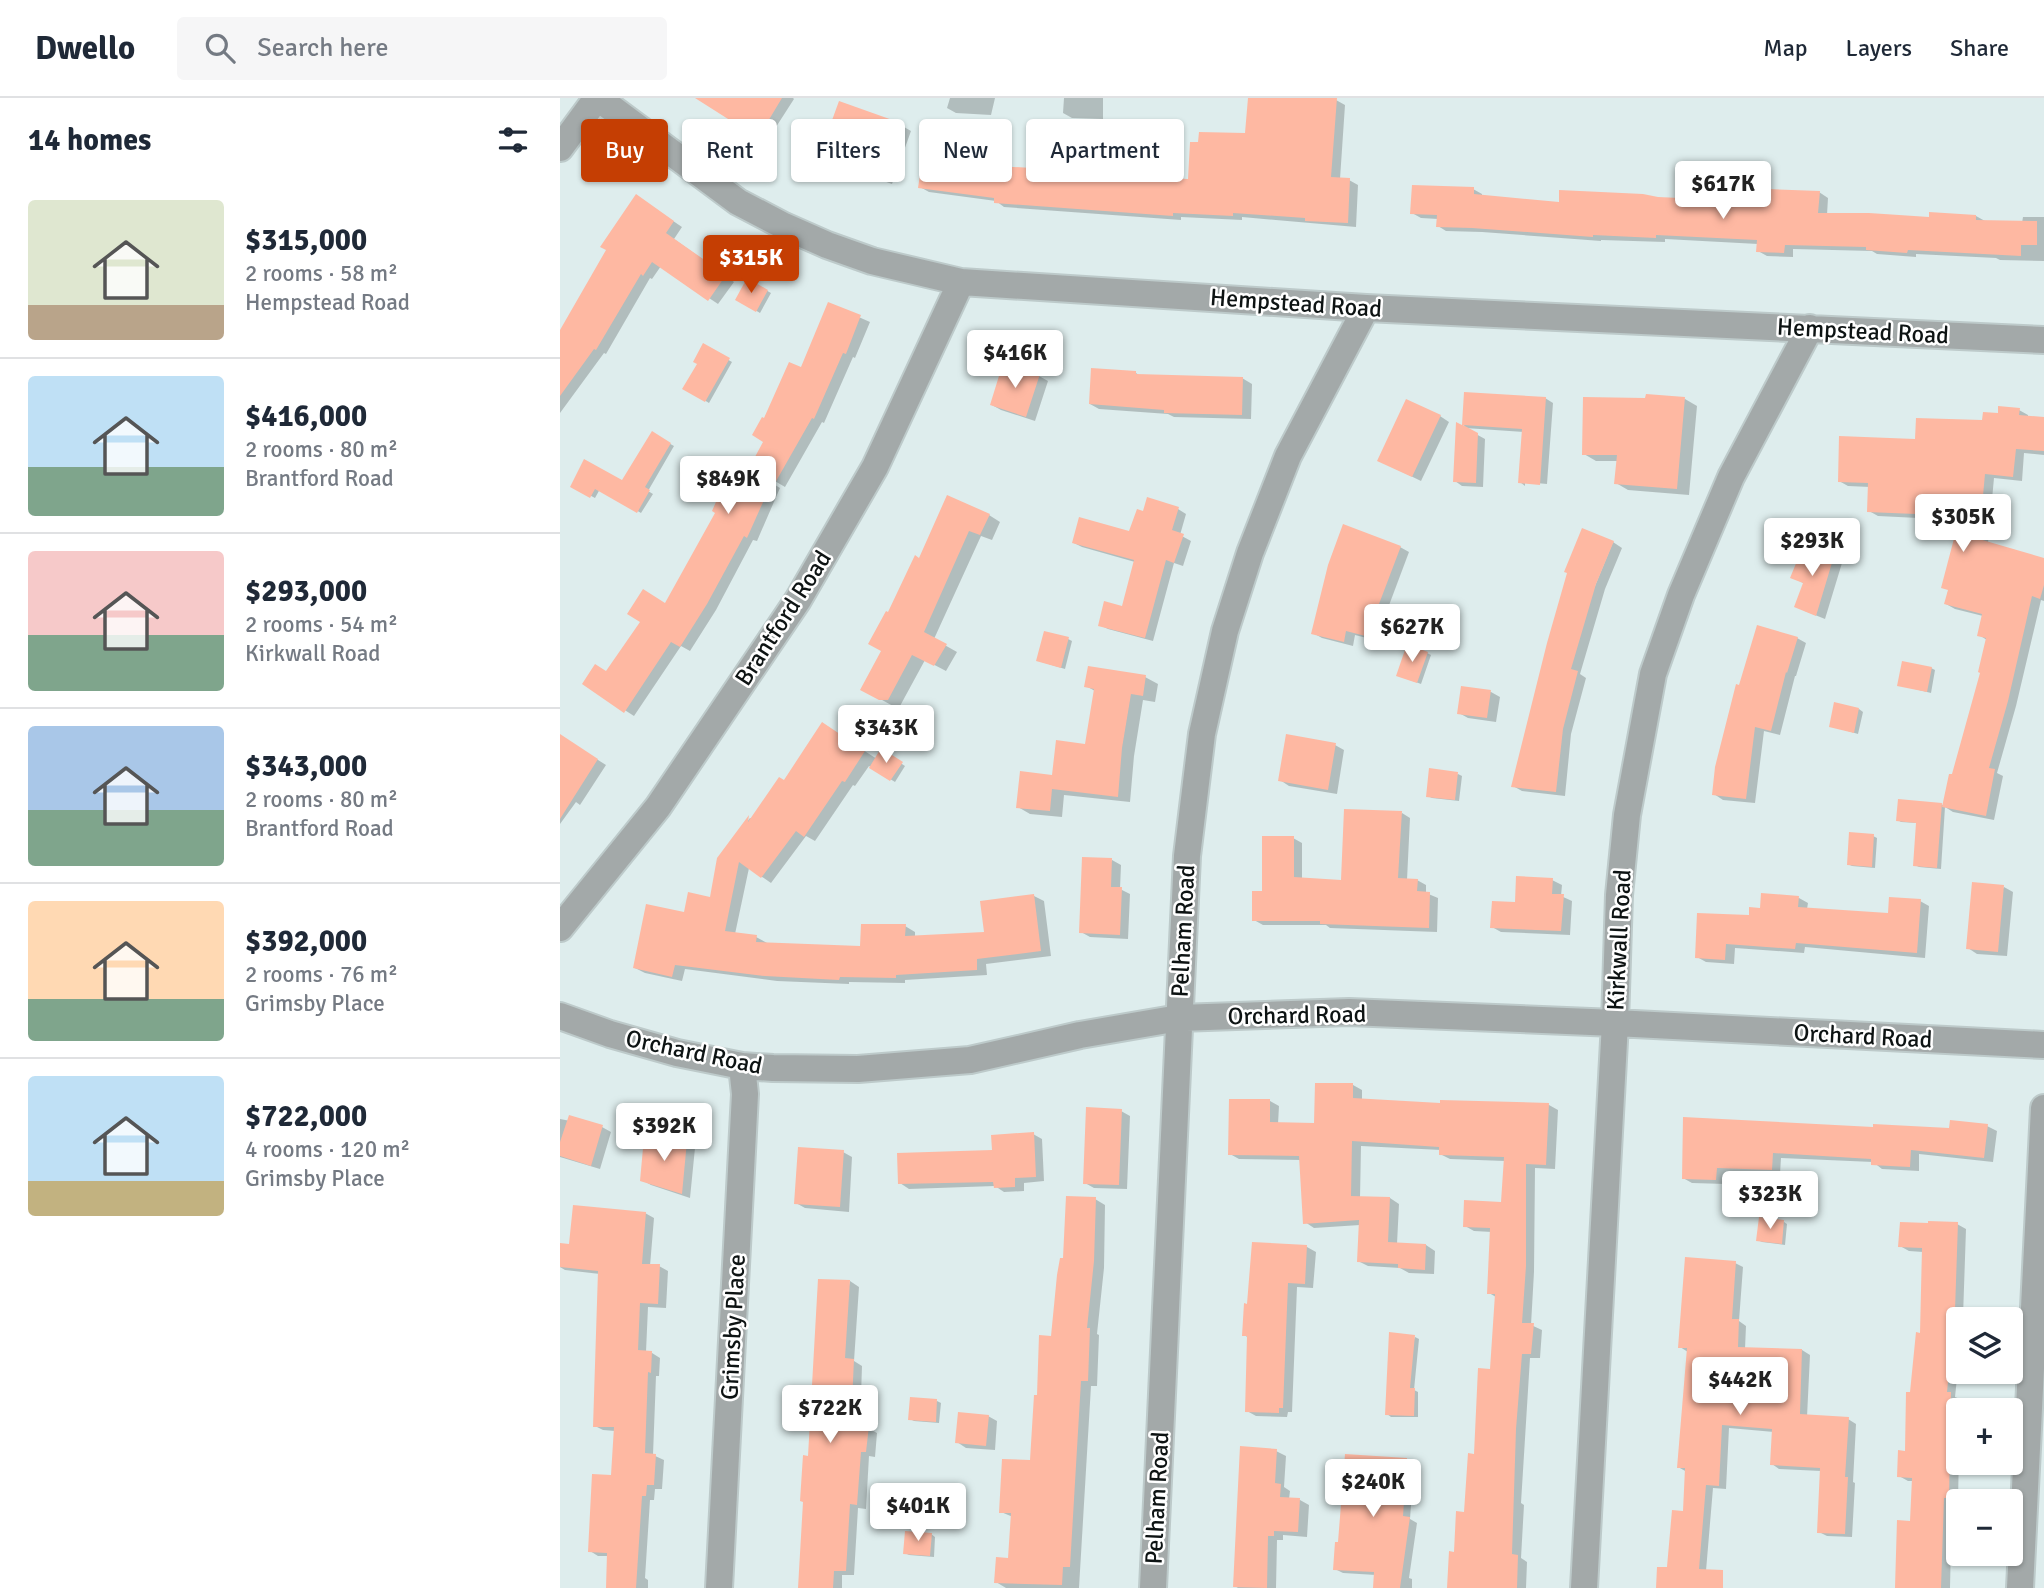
<!DOCTYPE html>
<html lang="en">
<head>
<meta charset="utf-8">
<style>
	:root { --surface:#fff; --page:#f6f6f7; --text:#1f2937; --muted:#747a83; --line:#e0e1e3; --accent:#c53e03 }
	body { margin:0; font-family:Signika,sans-serif; background:var(--page); color:var(--text); height:100vh; display:flex; flex-direction:column; font-size:26px; white-space:nowrap }
	* { box-sizing:border-box; margin:0 }
	p { font-size:23px; color:var(--muted) }
	.icon { flex:none; width:38px; height:38px; fill:none; stroke:currentColor; stroke-width:2; stroke-linecap:round; stroke-linejoin:round }
	.map { position:relative; flex:1; overflow:hidden }
	.sheet { display:flex; flex-direction:column; background:var(--surface); width:560px }
	.sheet>* { flex:none }
	.banner { position:absolute; left:21px; top:21px; width:665px; height:63px; display:flex; gap:14px }
	.fabs { position:absolute; left:1386px; top:1209px; display:grid; gap:14px }
	.fabs a { display:grid; place-items:center; width:77px; height:77px; border-radius:7px; background:var(--surface); box-shadow:0 2px 5px #0004; font-size:35px }
	.price { position:absolute; translate:-50% -60px; padding:0 16px; border-radius:7px; background:#fff; color:#222; font-size:23px; line-height:46px; filter:drop-shadow(0 2px 4px #0008) }
	.price::after { content:''; position:absolute; left:50%; top:42px; width:21px; height:16px; margin-left:-10px; background:inherit; clip-path:polygon(0 0,100% 0,50% 100%) }
	.price.active { background:var(--accent); color:#fff }
	ul { padding:0; list-style:none }
	li { display:flex; align-items:center; gap:21px; height:175px; padding:0 28px }
	li+li { border-top:2px solid var(--line) }
	li span { display:grid; place-items:center; flex:none; width:196px; height:140px; border-radius:7px; color:#555 }
	li>.icon { margin-inline-start:auto }
	span .icon { width:84px; height:84px; fill:#fffc; stroke-width:1 }
	li b { font-size:30px }
	h2 { display:flex; justify-content:space-between; align-items:center; height:84px; padding:0 28px; font-size:30px }
	.pill { padding:0 24px; border-radius:7px; background:var(--surface); box-shadow:0 2px 5px #0004; font-size:24px; line-height:63px }
	.pill.active { background:var(--accent); color:#fff }
	header { display:flex; align-items:center; gap:42px; box-sizing:border-box; height:98px; padding:0 35px; background:var(--surface); border-bottom:2px solid var(--line) }
	header strong { font-size:33px }
	nav { display:flex; gap:38px; margin-inline-start:auto; font-size:24px }
	.search { width:490px; height:63px; background:var(--page); display:flex; align-items:center; gap:18px; box-sizing:border-box; padding:0 24px; border-radius:7px; color:var(--muted); font-size:26px }
	main { display:flex; flex:1; min-height:0 }
	.map>svg:first-child { display:block }
</style>
</head>
<body>
<header>
<strong>Dwello</strong>
<div class="search"><svg class="icon" aria-label="search" viewBox="0 0 24 24"><circle cx="10" cy="10" r="6"/><path d="M15 15l6 6"/></svg>Search here</div>
<nav><a>Map</a><a>Layers</a><a>Share</a></nav>
</header>
<main>
<section class="sheet">
<h2>14 homes<svg class="icon" aria-label="filters" viewBox="0 0 24 24"><path d="M4 7h16M4 17h16"/><circle cx="9" cy="7" r="2"/><circle cx="15" cy="17" r="2"/></svg></h2>
<ul>
<li><span style="background:linear-gradient(#dfe7d0 75%,#b9a48a 0)"><svg class="icon" aria-label="home" viewBox="0 0 24 24"><path d="M3 11l9-7 9 7M6 9v11h12V9"/></svg></span><div><b>$315,000</b><p>2 rooms · 58 m²</p><p>Hempstead Road</p></div></li>
<li><span style="background:linear-gradient(#bfe0f5 65%,#7fa58c 0)"><svg class="icon" aria-label="home" viewBox="0 0 24 24"><path d="M3 11l9-7 9 7M6 9v11h12V9"/></svg></span><div><b>$416,000</b><p>2 rooms · 80 m²</p><p>Brantford Road</p></div></li>
<li><span style="background:linear-gradient(#f6c9c9 60%,#7fa58c 0)"><svg class="icon" aria-label="home" viewBox="0 0 24 24"><path d="M3 11l9-7 9 7M6 9v11h12V9"/></svg></span><div><b>$293,000</b><p>2 rooms · 54 m²</p><p>Kirkwall Road</p></div></li>
<li><span style="background:linear-gradient(#a9c7e8 60%,#7fa58c 0)"><svg class="icon" aria-label="home" viewBox="0 0 24 24"><path d="M3 11l9-7 9 7M6 9v11h12V9"/></svg></span><div><b>$343,000</b><p>2 rooms · 80 m²</p><p>Brantford Road</p></div></li>
<li><span style="background:linear-gradient(#ffd9b3 70%,#7fa58c 0)"><svg class="icon" aria-label="home" viewBox="0 0 24 24"><path d="M3 11l9-7 9 7M6 9v11h12V9"/></svg></span><div><b>$392,000</b><p>2 rooms · 76 m²</p><p>Grimsby Place</p></div></li>
<li><span style="background:linear-gradient(#bfe0f5 75%,#c2b280 0)"><svg class="icon" aria-label="home" viewBox="0 0 24 24"><path d="M3 11l9-7 9 7M6 9v11h12V9"/></svg></span><div><b>$722,000</b><p>4 rooms · 120 m²</p><p>Grimsby Place</p></div></li>
</ul>
</section>
<div class="map">
<svg width="1484" height="1490" viewBox="0 0 1484 1490">
	<rect width="100%" height="100%" fill="#deeded"/>
	<path fill="#0003" d="M147,0H233L234,1L207,43Z
		M390,0H435L431,17L396,15L387,10Z
		M504,0H543V21L512,20L503,15Z
		M689,0L776,2L785,7L780,81L789,82L798,87L796,129L682,119V122L621,119V122L444,109L436,103L369,94L360,89L402,63L411,68L536,80L630,83L687,37Z
		M337,25L351,33L332,86L275,66L261,58Z
		M913,91L922,96V99L1000,106L1209,105L1259,94L1268,100L1267,117L1370,121L1416,118L1425,123L1462,125L1463,119H1484V163L1440,162L1436,160L1356,156V159L1317,156L1312,153L1233,151V159L1207,158L1198,153V146L1105,141V144L1041,142V143L922,134L886,133L878,128V121L861,120L852,115Z
		M85,104L122,129L114,141L174,184L158,206L101,168L92,181L90,180L46,256L44,255L0,315V235Z
		M188,182L211,195L200,215L177,201Z
		M269,206L310,224L295,260L293,259L264,325L262,324L225,389L208,379L207,382L220,390L197,443L193,442L156,512L130,553L121,548L74,618L24,586L47,575L106,507L176,398L205,343V323L242,272Z
		M144,248L172,264L149,305L125,290L139,265Z
		M576,275L580,278L682,280L692,286L691,321L614,319L608,316L539,311L530,306Z
		M479,278L488,283L475,323L441,312L432,307Z
		M906,296L985,300L993,305L987,386L965,384V388L960,384L964,334L905,330L925,341L923,389L902,388L895,383L904,330Z
		M1125,301L1137,308L1129,397L1068,392L1056,385L1058,363H1036L1024,356Z
		M1459,312L1468,317V319L1484,320V357L1464,355L1462,383L1434,380L1428,445L1484,462V503L1481,502L1456,608L1437,675L1443,678L1434,722L1393,714L1385,709L1381,771L1359,769L1355,767L1358,725L1341,724L1338,722L1381,706L1384,708L1422,575L1427,542L1419,537L1423,518L1395,511L1386,506L1397,436L1366,432L1357,427L1358,420L1318,418L1309,413L1310,389L1288,388L1279,383L1357,343L1424,324L1440,317Z
		M880,318L889,324L861,383L828,367Z
		M92,336L114,348L88,393L93,396L81,415L40,391L35,400L12,388L63,384Z
		M618,411L626,416L620,437L631,443L623,468L614,465L593,543L548,531L540,527L563,510L575,464L522,449L514,445L571,435L584,415Z
		M429,417L440,424L432,442L421,438L374,541L397,554L386,573L365,562L340,608H333L302,591L323,552L329,517L360,462Z
		M1053,444L1062,450L1045,491L1020,576L1026,580L1011,636L1005,698L962,693L953,688Z
		M840,449L849,454L828,510L838,515L830,546L795,537L793,548L762,540L753,535Z
		M1273,459L1282,465L1265,521L1245,513V486L1232,479Z
		M1237,540L1246,545L1236,578H1235L1220,637L1204,633L1195,705L1163,702L1154,696L1180,589Z
		M508,541L512,543L505,571L482,564Z
		M867,555L871,557L861,586L842,579Z
		M1371,570L1375,572L1371,595L1339,587Z
		M585,579L598,586L595,604L583,602L574,658L570,704L504,697L502,719L470,716L458,709L527,648L535,593L526,588Z
		M903,590L931,594L940,599L936,624L908,620L899,615Z
		M1299,611L1303,614L1298,636L1271,628Z
		M272,632L317,661L322,653L345,668L335,684L309,668L295,688L293,687L255,743L246,738L211,785L189,770L175,836L196,839L207,845L302,850L345,828L355,834V839L426,835L474,798L484,803L491,858L426,866L427,877L345,882V885L289,884V886L217,883L125,871L122,883L85,875L75,870L125,816L151,801L159,761L190,720L192,721Z
		M0,638L46,667L20,707L16,704L0,726Z
		M775,647L784,652L777,696L729,688L720,682Z
		M898,676L902,678L899,703L872,700L868,698Z
		M842,715L850,720L847,782H857L866,787V795L878,800L877,834L770,830L766,827H703L694,822L704,794L733,740L742,745V782L783,784Z
		M1313,738L1317,740L1315,770L1292,768L1288,766Z
		M552,762L561,767L560,791L570,796L568,841L530,839L521,834Z
		M992,782L1002,787L1001,798L1012,803L1010,837L941,834L932,829L956,806Z
		M1444,789L1453,794L1447,858L1417,856L1408,850Z
		M1239,800L1248,805L1247,811L1330,817L1360,803L1369,808L1365,860L1245,849L1244,855L1175,850L1174,866L1146,864L1137,859L1191,819Z
		M793,987L802,992V1002L882,1007V1004L989,1007L998,1012L995,1071L975,1070L974,1174L971,1227L982,1232L980,1260H970L961,1405L964,1407L961,1460L967,1464L966,1490H889L906,1416L931,1273L936,1199L929,1195L932,1134L914,1133L905,1128L942,1106L945,1063L890,1061L880,1056L881,1052L801,1048L800,1100H830L839,1106L837,1146L866,1147L875,1153L874,1176L849,1175L840,1170L808,1168L798,1163L800,1127L754,1130L745,1124L741,1062L679,1061L670,1056L710,1003L719,1008L718,1026H756Z
		M561,1013L570,1018L567,1091L534,1090L525,1085Z
		M1125,1020L1314,1031L1391,1032L1427,1028L1437,1033L1433,1064L1359,1056V1073L1322,1071L1313,1064L1221,1060L1220,1076L1165,1074V1086L1132,1085L1123,1080Z
		M0,1021L42,1029L51,1034L40,1071L0,1059Z
		M473,1036L482,1041L484,1083L464,1085V1093L444,1094L435,1088L349,1091L340,1085L434,1054Z
		M126,1045L135,1050L130,1100L91,1087L82,1082Z
		M283,1054L292,1059L289,1114L245,1110L236,1105Z
		M535,1101L545,1107L544,1170L537,1236L539,1237L537,1288H531L519,1490H446L436,1484L450,1461L453,1419L441,1414L472,1364L478,1299L493,1240L505,1162Z
		M85,1115L94,1120L90,1168H99L108,1173L106,1210L88,1209L86,1254L92,1255L100,1260L99,1278H96L93,1357L104,1362L102,1391H95L94,1402H90L85,1480L88,1482V1490H48V1458H38L30,1453L53,1379L55,1333L43,1332L35,1328L40,1176L5,1172L0,1169V1147L11,1148Z
		M1224,1124L1227,1126L1225,1147L1202,1144L1198,1142Z
		M1397,1126L1406,1131L1403,1219V1222H1398V1271L1395,1299L1400,1301L1398,1404H1392L1390,1490H1337L1352,1424L1354,1383H1348L1339,1378L1347,1354L1352,1295L1362,1237L1363,1154L1349,1153L1340,1148Z
		M693,1146L747,1149L756,1154L753,1190L737,1189L732,1314H728L727,1319L696,1318L687,1313L689,1240L684,1237L689,1208Z
		M1175,1165L1183,1169L1179,1223L1186,1228L1185,1251L1242,1252L1250,1257L1247,1319L1288,1321L1296,1326L1293,1384L1295,1385L1292,1439L1267,1438L1259,1434L1261,1373L1219,1371L1212,1366L1214,1334L1169,1330L1166,1391L1153,1390L1146,1473L1162,1490H1098L1109,1471L1125,1415L1127,1374L1118,1369L1128,1254L1120,1249Z
		M290,1183L299,1189L294,1263L302,1268L300,1329L308,1330L317,1335L315,1359L309,1358L306,1411L298,1410L294,1477H282V1490H239L249,1360Z
		M855,1239L859,1241L854,1292L858,1294V1319H831L827,1316Z
		M377,1303L381,1305L379,1325L354,1323L350,1321Z
		M428,1318L437,1323L435,1352L406,1350L397,1344Z
		M716,1353L726,1358L724,1389L730,1393L729,1401L740,1402L749,1407L747,1439L723,1437V1442H717L716,1490H678L675,1488Z
		M846,1362L854,1366L850,1421L857,1425L849,1480L852,1481V1490H815L816,1477L783,1475L775,1471Z
		M371,1436L375,1439L374,1459L349,1457L345,1455Z"/>
	<path fill="#feb8a2" d="M135,0H222L198,40Z
		M688,0H777L771,79L790,80L788,125L745,123V120L673,115V118L613,115V118L434,105V100L358,90L363,56L403,61L402,66L472,70L535,78V76L628,81L630,44H638L639,34L685,35Z
		M279,3L338,24L317,80L259,58Z
		M852,87L914,89V96L999,104V92L1083,96L1098,99L1207,104L1208,91L1260,93L1258,115H1309L1369,119V114L1416,117V122L1477,123V147H1461V158L1348,152L1347,155L1306,152V149L1225,147L1224,155L1196,154L1197,142L1096,137V140L1033,137V139L912,130L876,129L877,117L850,116Z
		M76,96L114,123L106,135L166,177L148,203L92,164L83,178L81,176L36,252L34,251L0,298V232L46,152L40,149Z
		M187,180L208,192L196,214L175,202Z
		M268,204L301,217L286,256L283,255L254,321L252,320L215,385L212,384L187,440L184,438L147,506L120,549L111,544L64,615L22,586L35,566L46,573L80,524L67,516L83,491L105,505L155,415L152,413L162,390L175,396L203,344L192,337L202,319L204,320L229,264L241,269Z
		M143,245L170,260L145,304L122,291L137,266L133,264Z
		M443,265L480,276L466,319L430,307Z
		M531,270L576,273V276L683,279L682,317L604,315V312L529,306Z
		M904,294L986,299L980,387L958,385L962,331L903,327L918,335L916,385L893,384L896,324L902,327Z
		M1086,296L1125,299L1117,391L1054,386L1057,357H1022L1023,299L1085,300Z
		M846,301L881,317L852,379L817,363Z
		M1438,308L1460,310L1459,317L1484,319V353L1456,351L1453,379L1425,376L1419,441L1484,460V487L1480,501L1472,498L1448,603L1429,670L1435,671L1426,718L1382,709L1389,676H1392L1420,575L1418,574L1426,540L1417,538L1422,516L1384,506L1388,492L1381,490L1396,433L1355,428L1356,416L1307,414L1308,385L1278,384L1279,338L1355,341L1356,320L1422,322L1423,314L1438,315Z
		M92,333L111,345L85,389L90,392L77,415L35,391L30,400L10,389L24,361L62,382Z
		M387,397L430,416L420,437L409,433L364,534L387,546L374,568L352,557L328,602H319L300,592L321,553L308,546L326,513L328,514L355,457L359,460Z
		M587,399L619,409L612,432L624,436L614,465L606,462L585,540L538,528L544,503L562,508L574,462L512,445L519,419L569,433L577,411L583,413Z
		M783,426L841,448L819,506L829,509L821,542L786,533L784,544L751,536L768,467Z
		M1022,430L1054,443L1036,486L1011,571L1018,573L1003,631L996,694L951,689L987,545L1007,475L1004,474Z
		M1244,446L1274,458L1256,518L1234,509L1243,485L1230,480Z
		M1197,527L1238,539L1227,575L1226,574L1211,633L1195,629L1186,701L1152,697L1155,669L1176,586L1179,587Z
		M484,533L509,539L501,570L476,563Z
		M847,546L868,554L857,585L836,578Z
		M1342,563L1372,569L1367,594L1337,588Z
		M528,568L586,577L583,598L571,596L562,650L558,699L492,691L490,713L456,710L460,673L492,677L496,642L525,646L534,591L524,589Z
		M901,588L931,592L927,620L897,616Z
		M1274,604L1299,610L1294,635L1269,629Z
		M262,624L305,653L285,684L282,683L244,739L236,733L201,780L179,764L165,833L197,837L196,844L300,848L301,826H346L345,838L424,834L420,803L474,796L481,853L417,861V872L336,877V880L280,879L279,882L205,878L115,867L112,879L73,870L86,806L124,814L128,794L150,799L157,760L189,717L188,724L219,679L224,682Z
		M0,636L38,661L0,721Z
		M726,636L776,645L768,692L718,683Z
		M321,650L343,664L330,683L309,670Z
		M869,670L898,674L895,702L866,699Z
		M1338,701L1382,705L1377,770L1353,768L1356,725L1336,723Z
		M784,711L842,713L838,780L858,781L857,793L870,794L869,830L760,826V823H692V793H702V738H734V779L781,782Z
		M1289,734L1314,736L1312,769L1287,767Z
		M522,759L552,760L551,789H562L560,837L519,835Z
		M956,778L993,780L992,796H1004L1001,833L930,830L932,803L955,804Z
		M1412,784L1444,787L1438,854L1406,851Z
		M1201,795L1239,798L1238,809L1328,815L1329,799L1361,801L1357,855L1236,845L1235,851L1166,846L1165,862L1135,860L1137,815L1189,817V809L1200,810Z
		M755,985H793V1000L880,1005V1002L989,1005L986,1067L966,1066V1168L962,1225H974L971,1256H962L956,1331L952,1456L958,1457L957,1490H887L889,1453L894,1454L896,1413L904,1414L908,1355L914,1356L918,1270L930,1271L935,1196H927L930,1130L903,1129L904,1102L941,1104L944,1059L879,1057V1049L792,1043L791,1098L830,1099L828,1144L866,1146L865,1172L838,1170V1166L797,1164L799,1122L743,1126L739,1058L668,1057L669,1001H710V1024L754,1025Z
		M526,1009L562,1011L559,1087L523,1086Z
		M9,1017L43,1027L31,1068L0,1058V1044Z
		M1123,1019L1313,1029V1026L1389,1030L1390,1022L1428,1026L1424,1060L1351,1052L1350,1069L1311,1067V1061L1213,1055L1212,1072L1157,1070L1156,1082L1122,1081Z
		M474,1034L476,1079L455,1080V1089L434,1090L433,1084L338,1086L337,1055L432,1052L431,1037Z
		M84,1039L127,1043L122,1096L80,1083Z
		M238,1049L284,1052L280,1109L234,1106Z
		M506,1098L536,1099L534,1163L527,1230H530L528,1283H521L510,1469H503L502,1487L434,1485L436,1459L448,1460L451,1415H439L442,1361L470,1362L474,1297H477L479,1237L491,1238L497,1177L500,1160H503Z
		M13,1107L86,1114L82,1166H100L98,1206L80,1205L78,1252L92,1253L91,1275L88,1274L85,1355L96,1356L94,1387H87L86,1398H82L76,1490H46L47,1455L28,1454L32,1376L51,1377L54,1329H33L38,1173L0,1169V1145L9,1146Z
		M1199,1119L1224,1122L1222,1146L1196,1143Z
		M1368,1123L1398,1124L1395,1213L1387,1294H1391L1389,1400H1384L1381,1490H1335L1337,1422L1350,1423L1352,1380L1337,1379L1338,1352L1345,1353L1346,1294H1350L1356,1234L1360,1235L1362,1150L1338,1149L1340,1124L1368,1125Z
		M692,1144L747,1147L745,1186L728,1185L723,1310H719V1315L685,1314L687,1238H682L684,1205L687,1206Z
		M1125,1159L1176,1163L1172,1221H1179L1178,1249L1242,1251L1240,1316L1289,1319L1285,1379H1288L1285,1436L1257,1435L1260,1370L1210,1367L1212,1331L1162,1327L1159,1388L1146,1387L1139,1471L1163,1472V1490H1096L1097,1469H1107L1112,1412L1123,1413L1125,1370H1117L1127,1250H1118Z
		M258,1181L290,1182L285,1260L294,1261L291,1327L309,1328L306,1354H301L297,1407L290,1406L286,1473H274L273,1490H238L243,1404L240,1403L243,1357L248,1358Z
		M829,1234L855,1237L850,1290H855L854,1318L825,1317Z
		M350,1299L377,1301L376,1324L348,1322Z
		M398,1314L429,1317L426,1348L395,1345Z
		M680,1348L717,1351L715,1385L721,1386L720,1399L740,1400L738,1434L714,1433V1438H708L707,1490L673,1489Z
		M785,1356L847,1360L843,1418L850,1419L840,1490H813L814,1474L773,1472L775,1444H778Z
		M345,1433L372,1435L370,1458L343,1456Z"/>
	<g fill="none" stroke-linecap="round" stroke-linejoin="round">
		<g stroke="#bdcaca" stroke-width="30">
			<path id="minor" d="M38,0L178,104L224,128L267,147L312,163L401,184L806,210L1484,242
				M0,50L37,0
				M0,830L98,709L238,502L315,369L401,184
				M0,918L50,936L117,955L182,968L213,970L298,971L410,962L520,937L619,920L789,914L1055,925L1484,947
				M159,1490L185,996L182,968
				M593,1490L627,758L642,636L665,533L690,455L728,358L806,210
				M1024,1490L1055,925L1059,797L1067,717L1093,576L1121,497L1171,379L1250,230
				M1460,1490L1484,1010"/>
		</g>
		<use href="#minor" stroke="#a3a9a9" stroke-width="26"/>
	</g>
	<g text-anchor="middle" dominant-baseline="central" stroke-width="5" stroke-linejoin="round" paint-order="stroke">
		<g font-size="24" fill="#0d1313" stroke="#fff">
			<text transform="translate(736 205) rotate(4)">Hempstead Road</text>
			<text transform="translate(1303 233) rotate(3)">Hempstead Road</text>
			<text transform="translate(223 520) rotate(-57)">Brantford Road</text>
			<text transform="translate(623 833) rotate(-87)">Pelham Road</text>
			<text transform="translate(1059 842) rotate(-87)">Kirkwall Road</text>
			<text transform="translate(737 917) rotate(-1)">Orchard Road</text>
			<text transform="translate(1303 938) rotate(3)">Orchard Road</text>
			<text transform="translate(134 954) rotate(12)">Orchard Road</text>
			<text transform="translate(173 1229) rotate(-87)">Grimsby Place</text>
			<text transform="translate(597 1400) rotate(-87)">Pelham Road</text>
		</g>
	</g>
</svg>
<div class="fabs">
<a><svg class="icon" aria-label="layers" viewBox="0 0 24 24"><path d="M12 4l9 5-9 5-9-5zM3 14l9 5 9-5"/></svg></a>
<a>+</a>
<a>−</a>
</div>
<b class="price" style="left:1163px;top:123px">$617K</b>
<b class="price active" style="left:191px;top:197px">$315K</b>
<b class="price" style="left:455px;top:292px">$416K</b>
<b class="price" style="left:168px;top:418px">$849K</b>
<b class="price" style="left:1403px;top:456px">$305K</b>
<b class="price" style="left:1252px;top:480px">$293K</b>
<b class="price" style="left:852px;top:566px">$627K</b>
<b class="price" style="left:326px;top:667px">$343K</b>
<b class="price" style="left:104px;top:1065px">$392K</b>
<b class="price" style="left:1210px;top:1133px">$323K</b>
<b class="price" style="left:1180px;top:1319px">$442K</b>
<b class="price" style="left:270px;top:1347px">$722K</b>
<b class="price" style="left:813px;top:1421px">$240K</b>
<b class="price" style="left:358px;top:1445px">$401K</b>
<div class="banner">
<a class="pill active">Buy</a>
<a class="pill">Rent</a>
<a class="pill">Filters</a>
<a class="pill">New</a>
<a class="pill">Apartment</a>
</div>
</div>
</main>
</body>
</html>
